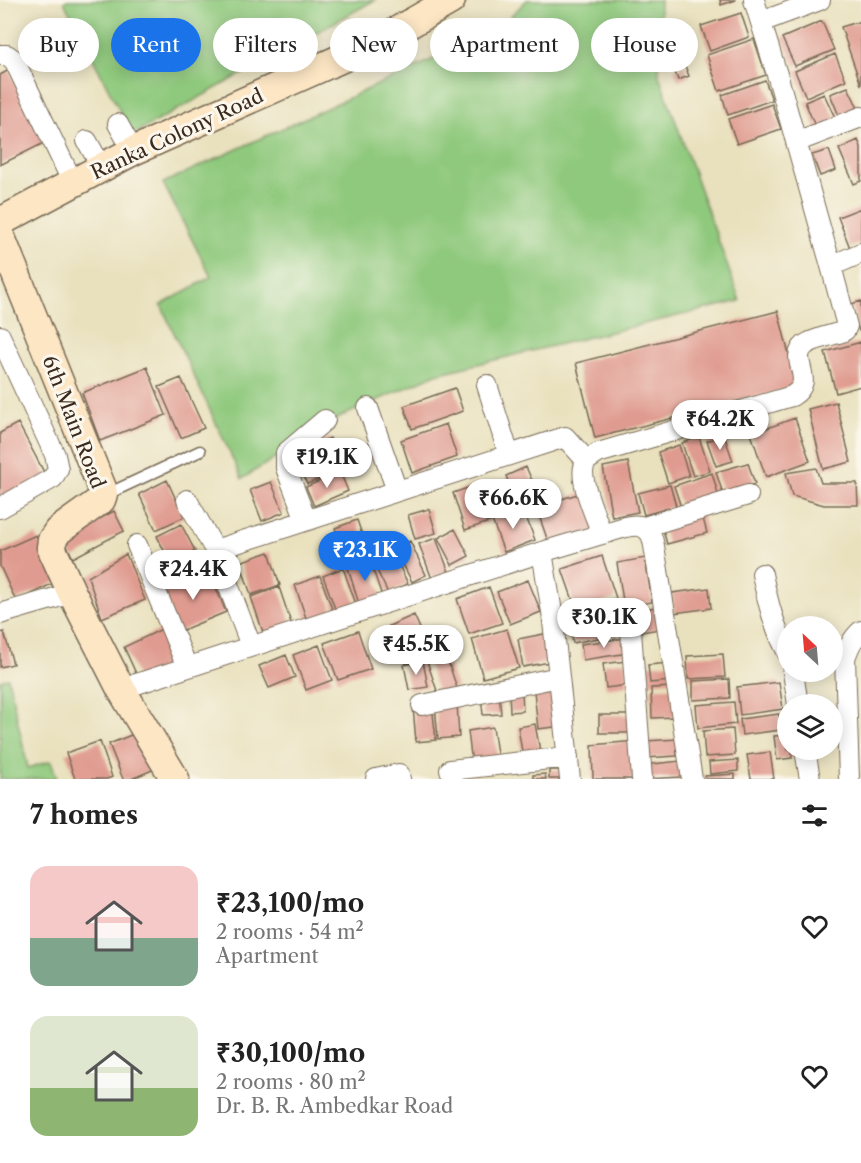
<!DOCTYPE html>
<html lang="en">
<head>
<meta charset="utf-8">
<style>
	:root { --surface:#fff; --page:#f2f2f2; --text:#222; --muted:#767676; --accent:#1a73e8 }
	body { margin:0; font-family:"Libre Caslon Text",serif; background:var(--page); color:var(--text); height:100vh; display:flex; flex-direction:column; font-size:22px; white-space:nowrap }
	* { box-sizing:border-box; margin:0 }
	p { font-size:20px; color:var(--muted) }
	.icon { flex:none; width:33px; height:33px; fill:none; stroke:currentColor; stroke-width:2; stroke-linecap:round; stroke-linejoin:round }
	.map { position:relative; height:779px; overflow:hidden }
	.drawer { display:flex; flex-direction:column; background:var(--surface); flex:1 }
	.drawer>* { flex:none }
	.top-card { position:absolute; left:18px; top:18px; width:825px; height:54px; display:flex; gap:12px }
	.needle { width:39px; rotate:334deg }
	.fabs { position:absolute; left:777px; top:616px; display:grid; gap:12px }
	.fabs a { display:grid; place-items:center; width:66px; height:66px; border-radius:50%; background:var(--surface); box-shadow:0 3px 15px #0003; font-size:30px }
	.price { position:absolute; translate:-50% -51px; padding:0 14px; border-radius:21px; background:#fff; color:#222; font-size:20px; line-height:39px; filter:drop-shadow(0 2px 3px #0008) }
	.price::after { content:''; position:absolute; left:50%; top:36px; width:18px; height:14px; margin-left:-9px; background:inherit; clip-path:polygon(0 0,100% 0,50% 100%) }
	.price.active { background:var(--accent); color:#fff }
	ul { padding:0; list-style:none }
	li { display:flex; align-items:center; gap:18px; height:150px; padding:0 30px }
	li span { display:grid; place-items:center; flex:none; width:168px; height:120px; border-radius:18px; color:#555 }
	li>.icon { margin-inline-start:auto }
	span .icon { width:72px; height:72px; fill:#fffc; stroke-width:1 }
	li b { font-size:26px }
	h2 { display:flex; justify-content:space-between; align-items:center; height:72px; padding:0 30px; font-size:26px }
	.pill { padding:0 21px; border-radius:27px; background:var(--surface); box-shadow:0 3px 15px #0003; font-size:21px; line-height:54px }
	.pill.active { background:var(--accent); color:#fff }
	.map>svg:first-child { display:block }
</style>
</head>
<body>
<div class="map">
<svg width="861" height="779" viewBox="0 0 861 779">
	<rect width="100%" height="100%" fill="#fbf7ec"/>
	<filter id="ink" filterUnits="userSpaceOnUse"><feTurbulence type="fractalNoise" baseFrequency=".0167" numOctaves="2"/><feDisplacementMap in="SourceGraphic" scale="12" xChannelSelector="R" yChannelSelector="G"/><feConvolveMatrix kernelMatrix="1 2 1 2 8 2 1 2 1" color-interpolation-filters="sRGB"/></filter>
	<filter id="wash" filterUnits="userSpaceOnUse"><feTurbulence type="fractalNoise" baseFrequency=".008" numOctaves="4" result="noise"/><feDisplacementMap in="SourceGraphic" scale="24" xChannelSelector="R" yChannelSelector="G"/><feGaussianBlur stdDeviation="1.35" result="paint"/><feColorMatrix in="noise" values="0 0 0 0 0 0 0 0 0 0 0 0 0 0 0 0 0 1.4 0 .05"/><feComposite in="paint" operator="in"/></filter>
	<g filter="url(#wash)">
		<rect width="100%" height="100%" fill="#e9e1be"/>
		<path fill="#8fc97d" stroke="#657a4e" stroke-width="1.5" d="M67,0H375L132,135L64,2Z
			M527,0H660L659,75L740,301L436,374L338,418L242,479L161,305L211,277L163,183L497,30Z
			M8,678L28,768L51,761L57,779H0V680Z"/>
		<g id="blocks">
			<path fill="#e09b90" d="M720,0H736L721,5Z
				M741,13L749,37L710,51L701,26Z
				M822,21L834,50L795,66L782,38Z
				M861,21V85L841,27Z
				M754,39L766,75L719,91L707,55Z
				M835,54L846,80L806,97L795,71Z
				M685,66L689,76L678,80L674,70Z
				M9,70L44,143L0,165V75Z
				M765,80L772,100L728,115L722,95Z
				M848,87L859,110L840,118L830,94Z
				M824,94L837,122L817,131L805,102Z
				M772,104L781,129L737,144L728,119Z
				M858,140L861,147V181L854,184L839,149Z
				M829,150L836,170L820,176L812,155Z
				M861,208V243L850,248L838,217Z
				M861,301V330L859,331L851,304Z
				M778,311L797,386L595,438L576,363Z
				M861,342V386L836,393L825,352Z
				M147,367L166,415L100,441L82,393Z
				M181,378L204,428L181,438L159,387Z
				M455,388L463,411L412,429L404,406Z
				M836,402L851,462L823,469L808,409Z
				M795,418L810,461L766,477L751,434Z
				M18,423L46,476L0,500V433Z
				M446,424L457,457L412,473L401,440Z
				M724,435L733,461L716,466L707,441Z
				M699,437L710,471L693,476L682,443Z
				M330,438L343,469L307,484L294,454Z
				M679,445L689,476L668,483L658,452Z
				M628,462L638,512L612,517L603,467Z
				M748,463L755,484L723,494L716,472Z
				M526,467L539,496L518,505L506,476Z
				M816,468L821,483H857L858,505H824L792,496L786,473Z
				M340,472L348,491L314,506L306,487Z
				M712,473L718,494L681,507L674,486Z
				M167,480L184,517L156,530L139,494Z
				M271,482L284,512L262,521L250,490Z
				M479,484L492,521L465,530L453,493Z
				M670,485L676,506L644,515L638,493Z
				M584,492L597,531L550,547L536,507Z
				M429,509L436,533L415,539L408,515Z
				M523,509L535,540L504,552L492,520Z
				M114,511L124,531L73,558L63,538Z
				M701,511L707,533L667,544L661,522Z
				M357,520L370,558L349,566L335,528Z
				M181,524L195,551L170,563L157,536Z
				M455,529L469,556L452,565L438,538Z
				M36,535L58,581L16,601L0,566V551Z
				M436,538L449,572L432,579L419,544Z
				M410,541L426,575L412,582L395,548Z
				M391,548L408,584L388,593L371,558Z
				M269,552L280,585L251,595L240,562Z
				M126,554L145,600L102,618L88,577Z
				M602,556L616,598L577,612L562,569Z
				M645,558L652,602L624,607L617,563Z
				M370,561L382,596L359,604L348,568Z
				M343,568L356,604L336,611L323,576Z
				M208,569L226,612L178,632L160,590Z
				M320,576L333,611L307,621L295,585Z
				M528,580L541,612L510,624L497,592Z
				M279,587L293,629L265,638L251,597Z
				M489,587L502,623L469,634L457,599Z
				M709,588L711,608L674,613L672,593Z
				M619,607L624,633L573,643L568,617Z
				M655,607L660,629L636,633L632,612Z
				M414,615L431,653L406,664L389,626Z
				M162,629L178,662L139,680L124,647Z
				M507,629L519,668L483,678L472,639Z
				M358,631L371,669L338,680L324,643Z
				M4,632L13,664L0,667V633Z
				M549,633L555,661L523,667L518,639Z
				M626,638L628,653L583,660L581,644Z
				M319,645L332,680L306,690L293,655Z
				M723,654L725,677L688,679L687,656Z
				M286,655L295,677L269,688L259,666Z
				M446,655L457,688L438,694L427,661Z
				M423,661L428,687L409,690L404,665Z
				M626,661L628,685L606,688L603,664Z
				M669,663L671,681L650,683L648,665Z
				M729,679L730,698L693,700V681Z
				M779,682L783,709L740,715L737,687Z
				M675,687L676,717L652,718L651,688Z
				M559,688L563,726L538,729L534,691Z
				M509,690H522L523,711L510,712Z
				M499,693L501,714L483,715L481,695Z
				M734,702L736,724L698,728L696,705Z
				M457,703L459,737L438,739L435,705Z
				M432,705L436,740L416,742L413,707Z
				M779,714L781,730L742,735L740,719Z
				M599,715H635V733H599Z
				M535,724L541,756L523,758L518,727Z
				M493,727L498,760L472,764L468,731Z
				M733,729L735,755L705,757L703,731Z
				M141,731L157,768L131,779H123L109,744Z
				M788,735V750H792V758L777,760L774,736Z
				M677,739V756L646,758V741Z
				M100,741L112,777L107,779H75L66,753Z
				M635,741L636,779H593L592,745Z
				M770,752L774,779H751L747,755Z
				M738,760V771L710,774L709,762Z
				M681,761L682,777L645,779L643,765Z
				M549,770H568V779H549Z
				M545,774L546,779H533V775Z
				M735,774V779H705V776Z"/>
		</g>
	</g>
	<g filter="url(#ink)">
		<use href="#blocks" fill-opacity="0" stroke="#786a56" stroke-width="1.5"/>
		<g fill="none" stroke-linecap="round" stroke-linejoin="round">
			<g stroke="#786a56" stroke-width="13">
				<path id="lane" d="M104,494L116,490L200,451"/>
			</g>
			<g stroke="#786a56" stroke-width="22">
				<path id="street" d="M761,22L820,0
					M0,55H7L14,60L73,183
					M118,124L133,151
					M87,141L102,168
					M796,142L861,117
					M831,266L861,253
					M0,336L55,455L58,469L53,478L0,508
					M487,385L509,455
					M368,408L397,491
					M187,500L215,550
					M306,520L286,468V453L325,420
					M644,527L748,495
					M137,545L187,667
					M542,552L552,612L570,779
					M762,574C768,603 774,627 788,653
					M625,610L631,631L642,779
					M0,614L72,593
					M251,646L215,550L565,437L587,461
					M793,672L798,705
					M121,689L542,552L602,534
					M422,705L559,677
					M805,750L810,779
					M450,770L568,757
					M376,779L399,774L400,779
					M692,779L654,546C653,541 652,535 649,532C640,518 615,531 602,534C597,519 576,476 586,462C589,458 594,456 598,453L792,396C818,380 787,360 805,345C813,339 832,335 842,332L845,330L847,326L831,266L779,81L754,0
					M849,779L845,658C849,647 852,639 861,631"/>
			</g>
			<g stroke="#786a56" stroke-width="31">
				<path id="secondary" d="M0,222L133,151L376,43L451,0
					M0,235L102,488L103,494L101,500L58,531L52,540L51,547L72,593L121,689L175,779"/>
			</g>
			<use href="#lane" stroke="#fff" stroke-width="10"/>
			<use href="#street" stroke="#fff" stroke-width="20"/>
			<use href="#secondary" stroke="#fce6c4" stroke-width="28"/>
		</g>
	</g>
	<g text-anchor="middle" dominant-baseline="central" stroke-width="6" stroke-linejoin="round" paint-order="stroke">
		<g font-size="20" fill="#3b2a1e" stroke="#fbf7ec">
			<text transform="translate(177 134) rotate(-25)">Ranka Colony Road</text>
			<text transform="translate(74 422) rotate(69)">6th Main Road</text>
		</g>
	</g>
</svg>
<div class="fabs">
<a><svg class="needle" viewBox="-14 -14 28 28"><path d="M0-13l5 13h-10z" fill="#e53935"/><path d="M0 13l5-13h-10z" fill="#767676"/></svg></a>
<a><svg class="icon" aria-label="layers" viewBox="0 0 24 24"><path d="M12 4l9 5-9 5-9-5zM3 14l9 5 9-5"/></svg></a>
</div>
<b class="price" style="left:720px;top:451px">₹64.2K</b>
<b class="price" style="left:327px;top:489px">₹19.1K</b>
<b class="price" style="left:513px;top:530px">₹66.6K</b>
<b class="price active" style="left:365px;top:582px">₹23.1K</b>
<b class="price" style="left:193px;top:601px">₹24.4K</b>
<b class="price" style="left:604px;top:649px">₹30.1K</b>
<b class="price" style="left:416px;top:676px">₹45.5K</b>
<div class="top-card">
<a class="pill">Buy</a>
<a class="pill active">Rent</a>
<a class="pill">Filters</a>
<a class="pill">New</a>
<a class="pill">Apartment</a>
<a class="pill">House</a>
</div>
</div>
<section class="drawer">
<h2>7 homes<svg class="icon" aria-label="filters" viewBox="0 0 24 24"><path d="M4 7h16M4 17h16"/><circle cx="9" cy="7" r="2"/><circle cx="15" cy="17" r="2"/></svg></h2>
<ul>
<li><span style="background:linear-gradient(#f6c9c9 60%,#7fa58c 0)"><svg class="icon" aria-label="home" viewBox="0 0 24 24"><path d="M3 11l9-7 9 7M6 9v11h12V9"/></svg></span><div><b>₹23,100/mo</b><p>2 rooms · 54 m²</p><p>Apartment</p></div><svg class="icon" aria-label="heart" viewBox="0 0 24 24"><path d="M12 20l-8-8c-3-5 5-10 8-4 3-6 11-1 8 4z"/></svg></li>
<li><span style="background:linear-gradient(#dfe7d0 60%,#8fb573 0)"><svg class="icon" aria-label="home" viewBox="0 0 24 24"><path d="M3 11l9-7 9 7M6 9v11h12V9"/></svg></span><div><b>₹30,100/mo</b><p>2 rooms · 80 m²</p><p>Dr. B. R. Ambedkar Road</p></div><svg class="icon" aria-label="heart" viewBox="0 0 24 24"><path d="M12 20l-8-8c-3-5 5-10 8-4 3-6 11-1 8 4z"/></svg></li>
</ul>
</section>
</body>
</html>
